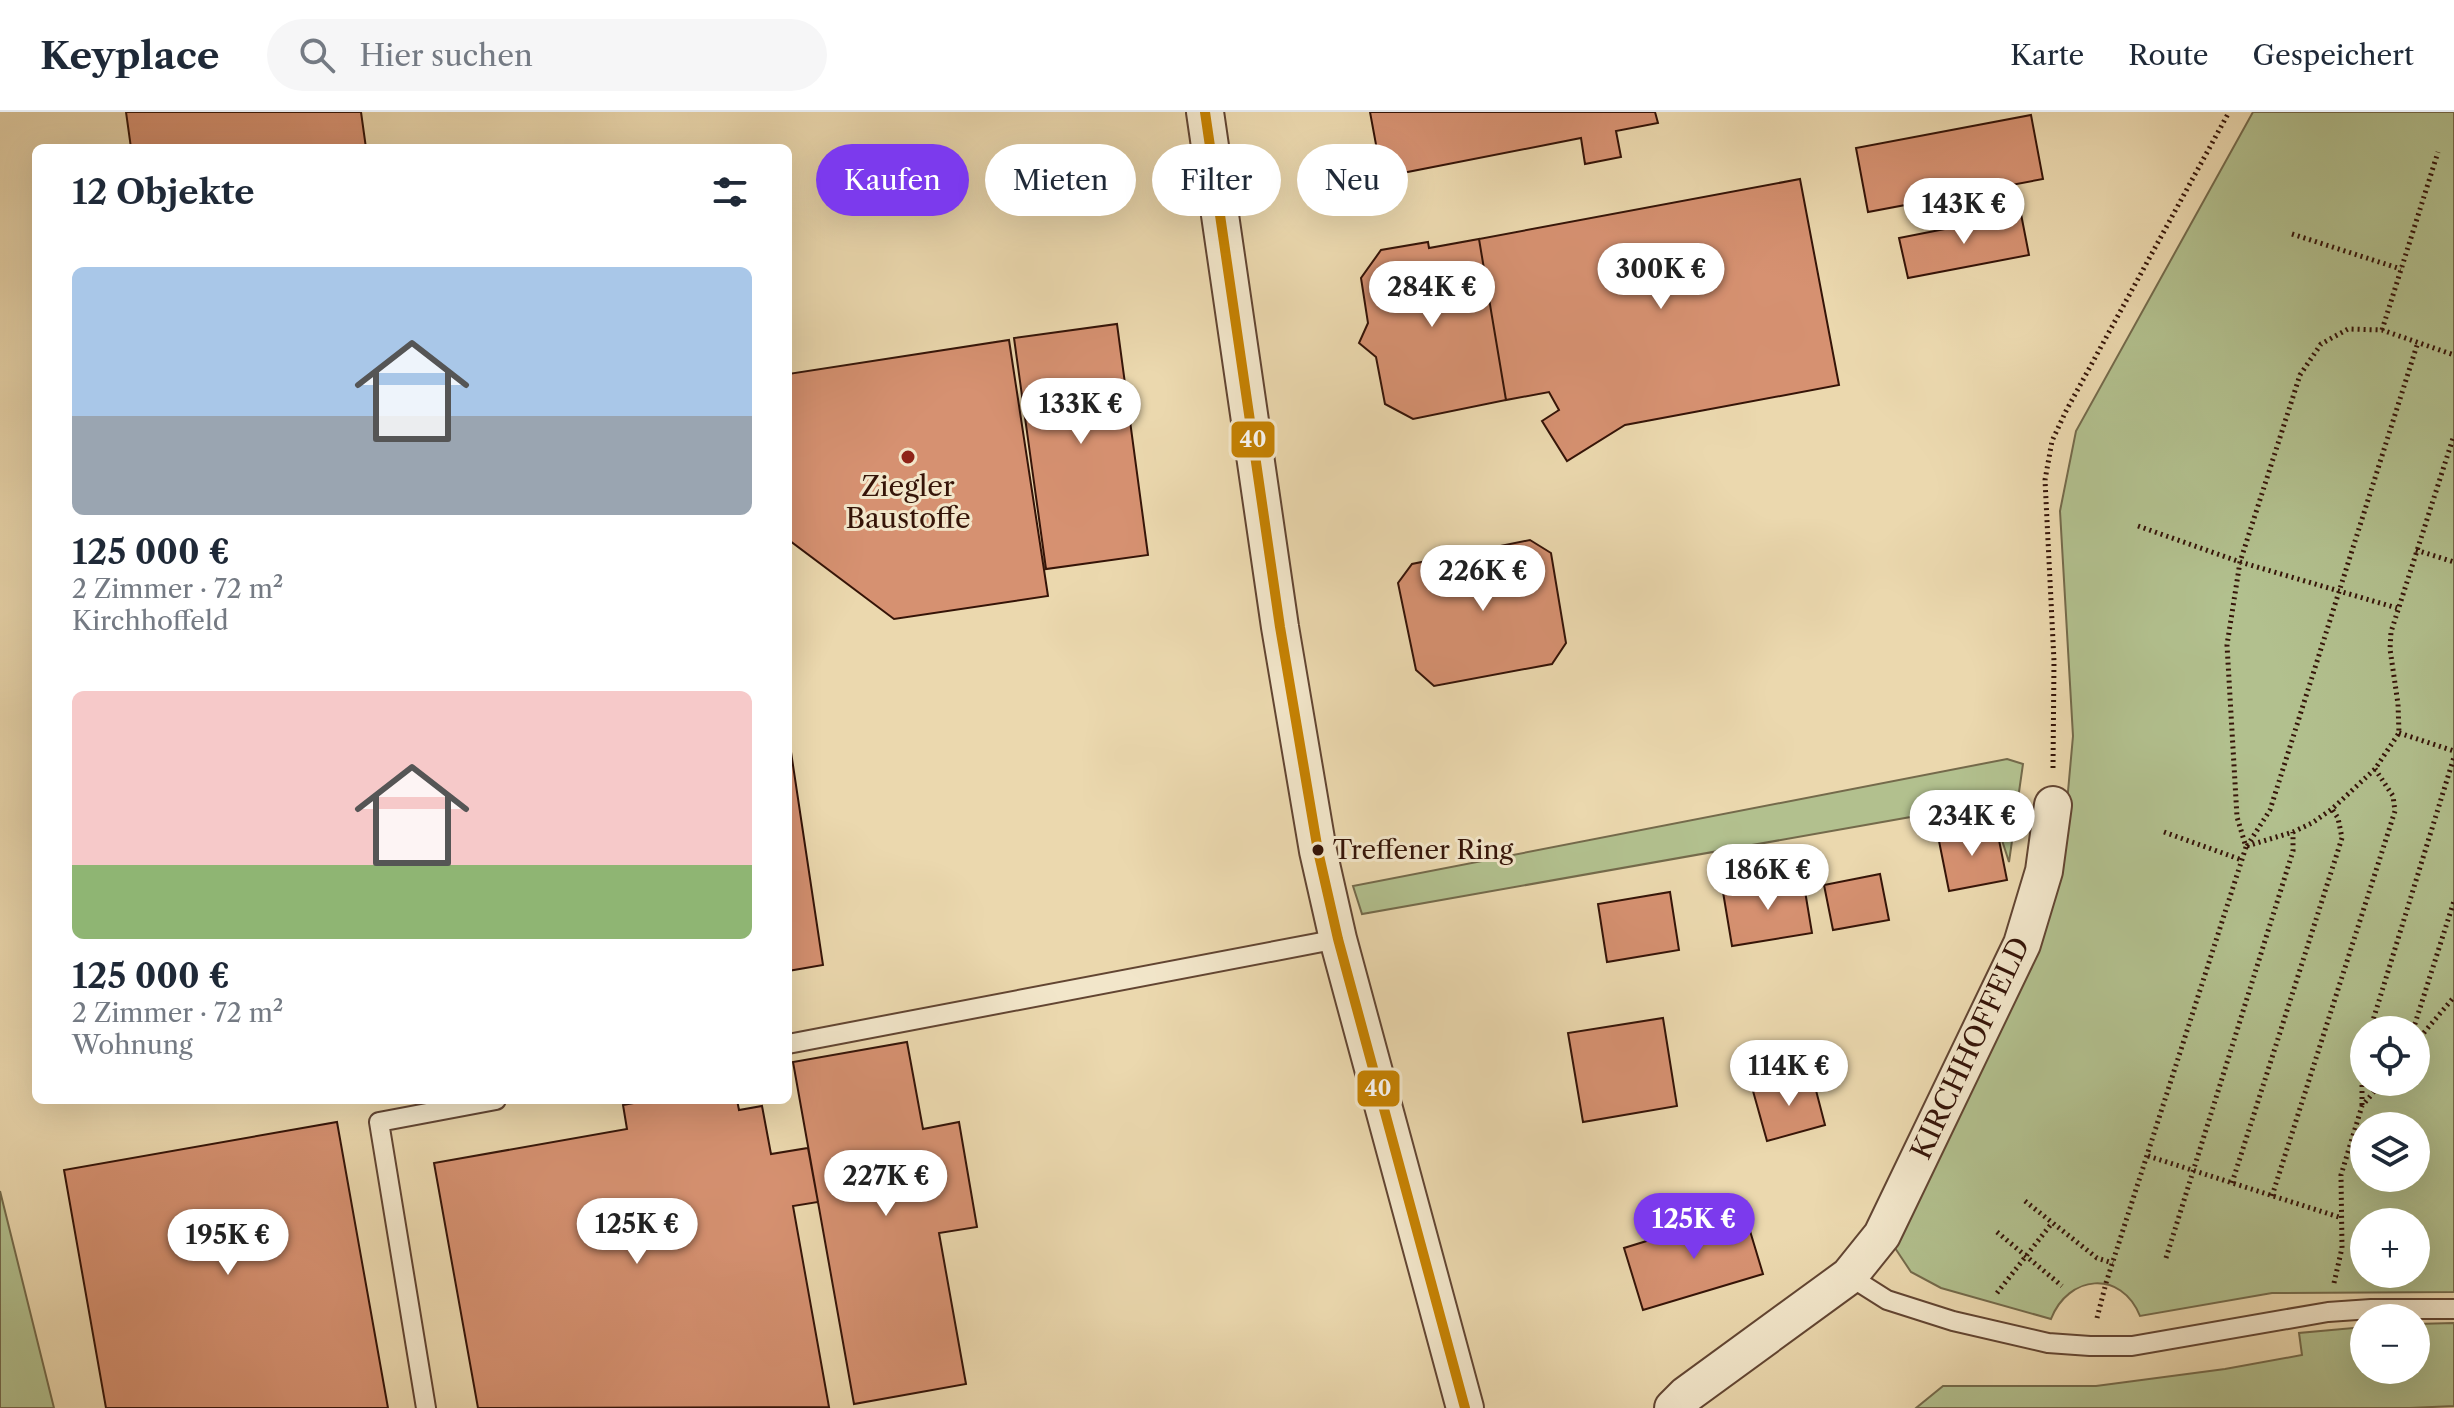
<!DOCTYPE html>
<html lang="de">
<head>
<meta charset="utf-8">
<style>
	:root { --surface:#fff; --page:#f6f6f7; --text:#1f2937; --muted:#747a83; --line:#e0e1e3; --accent:#7c3aed }
	body { margin:0; font-family:"Libre Caslon Text",serif; background:var(--page); color:var(--text); height:100vh; display:flex; flex-direction:column; font-size:30px; white-space:nowrap }
	* { box-sizing:border-box; margin:0 }
	p { font-size:26px; color:var(--muted) }
	.icon { flex:none; width:44px; height:44px; fill:none; stroke:currentColor; stroke-width:2; stroke-linecap:round; stroke-linejoin:round }
	.map { position:relative; flex:1; overflow:hidden }
	.sheet { position:absolute; left:32px; top:32px; width:760px; height:960px; display:flex; flex-direction:column; background:var(--surface); border-radius:12px; box-shadow:0 8px 32px #0002 }
	.sheet>* { flex:none }
	.top-card { position:absolute; left:816px; top:32px; width:760px; height:72px; display:flex; gap:16px }
	.fabs { position:absolute; left:2350px; top:904px; display:grid; gap:16px }
	.fabs a { display:grid; place-items:center; width:80px; height:80px; border-radius:50%; background:var(--surface); box-shadow:0 8px 32px #0002; font-size:40px }
	.price { position:absolute; translate:-50% -68px; padding:0 18px; border-radius:28px; background:#fff; color:#222; font-size:26px; line-height:52px; filter:drop-shadow(0 2px 4px #0008) }
	.price::after { content:''; position:absolute; left:50%; top:48px; width:24px; height:18px; margin-left:-12px; background:inherit; clip-path:polygon(0 0,100% 0,50% 100%) }
	.price.on { background:var(--accent); color:#fff }
	ul { padding:0; list-style:none }
	li { display:grid; align-content:center; gap:16px; height:424px; padding:0 40px }
	li span { display:grid; place-items:center; height:248px; border-radius:12px; color:#555 }
	li>.icon { margin-inline-start:auto }
	span .icon { width:144px; height:144px; fill:#fffc; stroke-width:1 }
	li b { font-size:34px }
	h2 { display:flex; justify-content:space-between; align-items:center; height:96px; padding:0 40px; font-size:34px }
	.tag { padding:0 28px; border-radius:36px; background:var(--surface); box-shadow:0 8px 32px #0002; font-size:28px; line-height:72px }
	.tag.on { background:var(--accent); color:#fff }
	header { display:flex; align-items:center; gap:48px; box-sizing:border-box; height:112px; padding:0 40px; background:var(--surface); border-bottom:2px solid var(--line) }
	header strong { font-size:38px }
	nav { display:flex; gap:44px; margin-inline-start:auto; font-size:28px }
	.search { width:560px; height:72px; background:var(--page); display:flex; align-items:center; gap:20px; box-sizing:border-box; padding:0 28px; border-radius:44px; color:var(--muted); font-size:30px }
	.map>svg:first-child { display:block }
</style>
</head>
<body>
<header>
<strong>Keyplace</strong>
<div class="search"><svg class="icon" aria-label="search" viewBox="0 0 24 24"><circle cx="10" cy="10" r="6"/><path d="M15 15l6 6"/></svg>Hier suchen</div>
<nav><a>Karte</a><a>Route</a><a>Gespeichert</a></nav>
</header>
<div class="map">
<svg width="2454" height="1296" viewBox="0 0 2454 1296">
	<rect width="100%" height="100%" fill="#ebd8ae"/>
	<filter id="stains"><feTurbulence type="fractalNoise" baseFrequency=".0025" numOctaves="4"/><feColorMatrix values="0 0 0 0 .2 0 0 0 0 .09 0 0 0 0 .02 0 0 0 .5 -.17"/></filter>
	<radialGradient id="worn" r=".72"><stop offset=".6" stop-color="#630" stop-opacity="0"/><stop offset="1" stop-color="#630" stop-opacity=".3"/></radialGradient>
	<path fill="#b2c08e" stroke="#746a4b" stroke-width="2" fill-rule="evenodd" d="M2253,0H2454V1180L2272,1181L2140,1204C2121,1157 2068,1163 2051,1207L1941,1176L1911,1160L1895,1136L2033,846L2062,746L2073,624L2060,399L2076,319ZM2364,918H2416V970H2364ZM2364,1014H2416V1066H2364ZM2364,1110H2416V1162H2364Z
		M2007,647L2023,652L2009,750L1990,691L1362,802L1353,774Z
		M0,1079L54,1296H0Z
		M2454,1211V1294L2410,1296H1916L1943,1274H2096L2225,1257L2302,1243L2299,1221L2364,1215V1258H2416V1212Z"/>
	<path fill="#d69171" stroke="#351408" stroke-width="2" d="M126,0H361L366,36H131Z
		M1370,0H1655L1658,11L1616,19L1621,45L1585,52L1581,26L1382,65Z
		M2031,3L2043,67L1868,100L1856,36Z
		M1800,67L1839,273L1625,313L1567,349L1542,309L1559,298L1549,280L1506,288L1479,127Z
		M2021,102L2029,143L1908,166L1899,126Z
		M1479,127L1506,288L1413,307L1385,292L1376,245L1359,231L1368,211L1361,166L1381,138L1428,130L1429,136Z
		M1117,212L1148,443L1046,457L1014,226Z
		M1009,228L1048,484L894,507L790,429L788,430V262Z
		M1530,428L1551,441L1566,531L1552,552L1434,574L1416,558L1398,471L1412,452Z
		M788,620L823,853L788,859Z
		M1996,713L2007,768L1949,779L1938,724Z
		M1880,762L1889,808L1833,818L1824,773Z
		M1803,767L1812,821L1732,834L1723,780Z
		M1670,780L1679,838L1607,850L1598,792Z
		M1663,906L1677,994L1583,1010L1568,921Z
		M907,930L923,1017L959,1010L977,1115L939,1121L966,1272L854,1292L793,950Z
		M1812,963L1825,1013L1767,1029L1753,979Z
		M650,988H737L739,998L762,994L771,1042L808,1036L818,1090L793,1094L829,1295L478,1296L434,1051L627,1017L623,993Z
		M337,1010L388,1296H106L64,1058Z
		M1744,1099L1763,1162L1643,1198L1624,1136Z"/>
	<g fill="none" stroke-linecap="round" stroke-linejoin="round">
		<g stroke="#624532" stroke-width="22">
			<path id="service" d="M788,932L1338,827
				M1849,1164L1887,1188L1953,1209L2048,1231L2090,1234H2132L2328,1200L2371,1197H2454
				M426,1296L379,1010L496,988"/>
		</g>
		<g stroke="#624532" stroke-width="40">
			<path id="minor" d="M1205,0L1280,515L1318,739L1338,827L1465,1296
				M1673,1296L1686,1283L1849,1164L1882,1123L2022,832L2044,759L2053,693"/>
		</g>
		<path stroke="#351408" stroke-width="5" stroke-dasharray="2 4" stroke-linecap="butt" d="M2292,122L2401,157
			M2382,218L2438,40
			M2138,414L2240,450L2397,496
			M2416,438L2454,450
			M2399,621L2454,639
			M2053,656L2054,549L2045,368L2052,329L2066,299L2229,0
			M2164,720L2242,748
			M2247,734L2270,698L2418,230
			M2247,734L2293,720L2312,711L2332,697L2375,657L2399,621L2398,592L2390,537L2391,520L2454,323
			M2370,918L2454,645
			M2413,918L2454,789
			M2416,930L2454,885
			M2362,993V946L2364,938
			M2148,1044L2342,1106
			M2232,1071L2342,726L2338,706L2332,697
			M2272,1084L2395,699L2393,684L2375,657
			M2025,1089L2097,1146L2113,1151
			M1997,1120L2062,1174
			M2166,1146L2293,739V720
			M2334,1171L2342,1136L2341,1063L2362,994L2382,970
			M1997,1181L2052,1111
			M2097,1206L2106,1171L2246,735L2237,705L2227,533L2240,450L2300,263L2321,232L2348,217L2382,218L2454,243"/>
		<use href="#service" stroke="#f2e6ca" stroke-width="18"/>
		<use href="#minor" stroke="#f2e6ca" stroke-width="36"/>
		<g stroke="#f2e6ca" stroke-width="16">
			<path id="bus-1" d="M1205,0L1280,515L1318,739L1338,827L1465,1296"/>
		</g>
		<use href="#bus-1" stroke="#c68202" stroke-width="10"/>
	</g>
	<circle fill="#8f2418" stroke="#f2e6ca" stroke-width="3" cx="908" cy="345" r="8"/>
	<circle fill="#351408" stroke="#f2e6ca" stroke-width="3" cx="1318" cy="738" r="7"/>
	<g text-anchor="middle" dominant-baseline="central" stroke-width="6" stroke-linejoin="round" paint-order="stroke">
		<g font-size="26" fill="#351408" stroke="#f2e6ca" text-anchor="start">
			<text x="1333" y="738">Treffener Ring</text>
		</g>
		<g font-size="28" fill="#351408" stroke="#f2e6ca">
			<text x="908" y="374">Ziegler<tspan x="908" dy="32">Baustoffe</tspan></text>
		</g>
		<g font-size="28" fill="#351408" stroke="#f2e6ca">
			<text transform="translate(1970 936) rotate(-65)">KIRCHHOFFELD</text>
		</g>
	</g>
	<g stroke="#f2e6ca" stroke-width="3">
		<rect x="1230" y="308" width="46" height="39" rx="8" fill="#c68202"/>
		<rect x="1356" y="957" width="45" height="39" rx="8" fill="#c68202"/>
	</g>
	<g font-size="22" text-anchor="middle" font-weight="bold" fill="#fff">
		<text x="1253" y="335">40</text>
		<text x="1378" y="984">40</text>
	</g>
	<rect width="100%" height="100%" filter="url(#stains)"/>
	<rect width="100%" height="100%" fill="url(#worn)"/>
</svg>
<div class="fabs">
<a><svg class="icon" aria-label="locate" viewBox="0 0 24 24"><circle cx="12" cy="12" r="6"/><path d="M12 2v4M12 18v4M2 12h4M18 12h4"/></svg></a>
<a><svg class="icon" aria-label="layers" viewBox="0 0 24 24"><path d="M12 4l9 5-9 5-9-5zM3 14l9 5 9-5"/></svg></a>
<a>+</a>
<a>−</a>
</div>
<b class="price" style="left:1964px;top:134px">143K €</b>
<b class="price" style="left:1661px;top:199px">300K €</b>
<b class="price" style="left:1432px;top:217px">284K €</b>
<b class="price" style="left:1081px;top:334px">133K €</b>
<b class="price" style="left:1483px;top:501px">226K €</b>
<b class="price" style="left:1972px;top:746px">234K €</b>
<b class="price" style="left:1768px;top:800px">186K €</b>
<b class="price" style="left:1789px;top:996px">114K €</b>
<b class="price" style="left:886px;top:1106px">227K €</b>
<b class="price on" style="left:1694px;top:1149px">125K €</b>
<b class="price" style="left:637px;top:1154px">125K €</b>
<b class="price" style="left:228px;top:1165px">195K €</b>
<div class="top-card">
<a class="tag on">Kaufen</a>
<a class="tag">Mieten</a>
<a class="tag">Filter</a>
<a class="tag">Neu</a>
</div>
<section class="sheet">
<h2>12 Objekte<svg class="icon" aria-label="filters" viewBox="0 0 24 24"><path d="M4 7h16M4 17h16"/><circle cx="9" cy="7" r="2"/><circle cx="15" cy="17" r="2"/></svg></h2>
<ul>
<li><span style="background:linear-gradient(#a9c7e8 60%,#9aa5b1 0)"><svg class="icon" aria-label="home" viewBox="0 0 24 24"><path d="M3 11l9-7 9 7M6 9v11h12V9"/></svg></span><div><b>125 000 €</b><p>2 Zimmer · 72 m²</p><p>Kirchhoffeld</p></div></li>
<li><span style="background:linear-gradient(#f6c9c9 70%,#8fb573 0)"><svg class="icon" aria-label="home" viewBox="0 0 24 24"><path d="M3 11l9-7 9 7M6 9v11h12V9"/></svg></span><div><b>125 000 €</b><p>2 Zimmer · 72 m²</p><p>Wohnung</p></div></li>
</ul>
</section>
</div>
</body>
</html>
